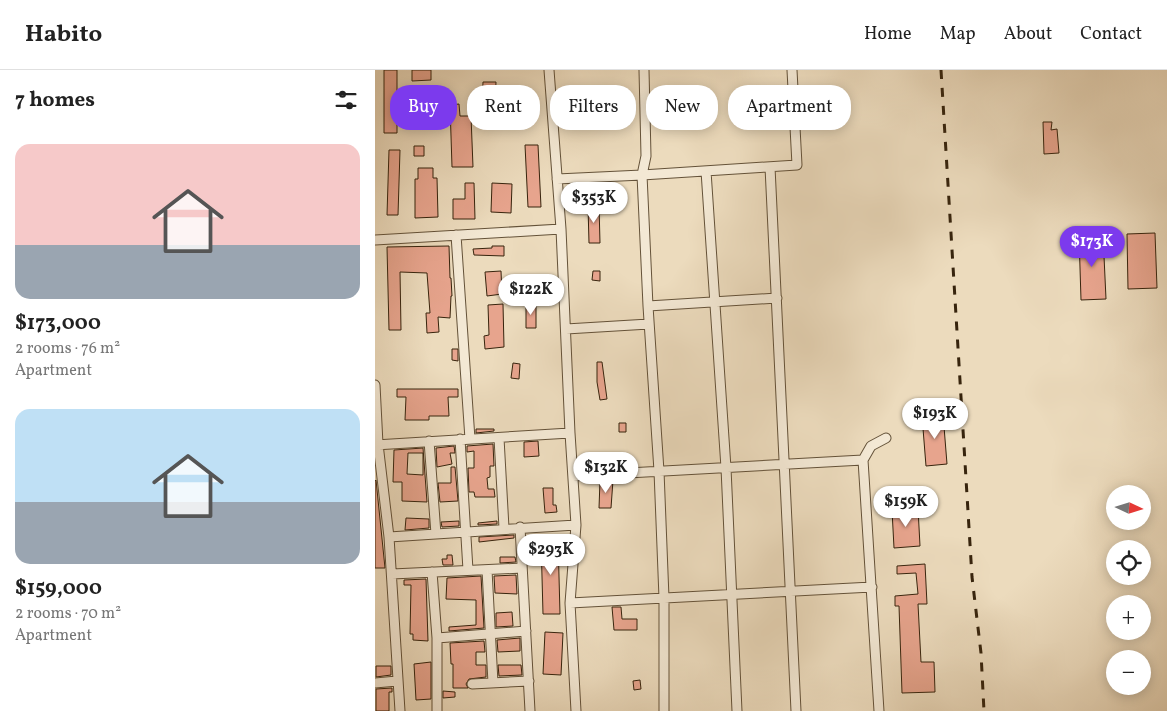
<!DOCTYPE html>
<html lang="en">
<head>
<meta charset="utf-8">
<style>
	:root { --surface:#fff; --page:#f6f6f6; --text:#222; --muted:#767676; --line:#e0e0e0; --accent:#7c3aed }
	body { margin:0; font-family:Vollkorn,serif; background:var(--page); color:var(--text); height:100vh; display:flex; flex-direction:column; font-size:19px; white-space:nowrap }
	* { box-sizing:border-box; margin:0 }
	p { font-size:16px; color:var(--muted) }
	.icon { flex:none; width:28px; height:28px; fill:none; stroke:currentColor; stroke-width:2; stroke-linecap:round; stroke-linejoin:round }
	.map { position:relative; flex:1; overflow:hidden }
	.panel { display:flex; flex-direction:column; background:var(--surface); width:375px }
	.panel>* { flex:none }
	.guide { position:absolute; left:15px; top:15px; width:475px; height:45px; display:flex; gap:10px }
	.needle { width:32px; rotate:94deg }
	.controls { position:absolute; left:731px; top:415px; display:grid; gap:10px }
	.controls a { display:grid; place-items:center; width:45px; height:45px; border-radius:50%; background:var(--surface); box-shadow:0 2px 12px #0003; font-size:25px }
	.price { position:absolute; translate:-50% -42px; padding:0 11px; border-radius:18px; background:#fff; color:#222; font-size:16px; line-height:32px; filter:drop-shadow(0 1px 2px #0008) }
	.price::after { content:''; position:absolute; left:50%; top:30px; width:15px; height:11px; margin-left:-8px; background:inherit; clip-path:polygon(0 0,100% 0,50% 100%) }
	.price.active { background:var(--accent); color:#fff }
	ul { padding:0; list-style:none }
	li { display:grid; align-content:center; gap:10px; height:265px; padding:0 15px }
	li span { display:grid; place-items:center; height:155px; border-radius:15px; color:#555 }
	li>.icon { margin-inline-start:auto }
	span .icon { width:90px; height:90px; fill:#fffc; stroke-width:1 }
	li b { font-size:21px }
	h2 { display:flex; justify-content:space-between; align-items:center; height:60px; padding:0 15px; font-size:21px }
	.pill { padding:0 18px; border-radius:20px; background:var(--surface); box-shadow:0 2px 12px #0003; font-size:18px; line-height:45px }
	.pill.active { background:var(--accent); color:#fff }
	header { display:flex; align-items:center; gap:30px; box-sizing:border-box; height:70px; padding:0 25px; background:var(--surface); border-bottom:1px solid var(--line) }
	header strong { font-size:24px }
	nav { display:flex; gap:28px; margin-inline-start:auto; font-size:18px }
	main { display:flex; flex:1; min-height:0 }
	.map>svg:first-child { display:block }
</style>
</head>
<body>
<header>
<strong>Habito</strong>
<nav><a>Home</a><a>Map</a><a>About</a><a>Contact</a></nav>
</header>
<main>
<section class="panel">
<h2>7 homes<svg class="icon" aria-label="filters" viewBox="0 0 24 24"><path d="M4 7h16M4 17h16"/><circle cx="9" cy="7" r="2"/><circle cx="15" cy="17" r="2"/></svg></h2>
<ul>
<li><span style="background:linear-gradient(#f6c9c9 65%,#9aa5b1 0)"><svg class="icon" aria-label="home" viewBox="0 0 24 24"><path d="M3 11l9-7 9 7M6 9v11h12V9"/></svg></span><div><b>$173,000</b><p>2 rooms · 76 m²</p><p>Apartment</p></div></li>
<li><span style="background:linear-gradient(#bfe0f5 60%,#9aa5b1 0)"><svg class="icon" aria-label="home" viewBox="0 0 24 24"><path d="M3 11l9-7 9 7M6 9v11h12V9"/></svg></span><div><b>$159,000</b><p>2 rooms · 70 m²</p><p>Apartment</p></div></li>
</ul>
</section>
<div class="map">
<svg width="792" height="641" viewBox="0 0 792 641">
	<rect width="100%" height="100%" fill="#ecdbbd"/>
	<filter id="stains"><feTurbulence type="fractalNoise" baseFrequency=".004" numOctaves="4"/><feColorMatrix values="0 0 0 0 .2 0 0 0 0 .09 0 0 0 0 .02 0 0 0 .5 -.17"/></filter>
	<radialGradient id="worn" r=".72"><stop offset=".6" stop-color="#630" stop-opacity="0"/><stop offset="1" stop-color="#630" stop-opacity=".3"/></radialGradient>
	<path fill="#e7a48d" stroke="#37240d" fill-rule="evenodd" d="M9,0H22V63H9Z
		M37,0H56V10L37,11Z
		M108,12H121L120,35L107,34Z
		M247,18V41L240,42V46L226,45L227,19Z
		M84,34L85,46H96L98,97H77L75,35Z
		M668,52H677L676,60L682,59L684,83L669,84Z
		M150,75H163L166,137H153Z
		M39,76H49V86H39Z
		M14,80H25L23,145H12Z
		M43,98H58V108H62L63,147L40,148V109H43Z
		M90,113H99L100,149H78V129H90Z
		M117,113L137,114L136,143L116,142Z
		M224,135L225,173H214L213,136Z
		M780,163L782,218L753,219L752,164Z
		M728,165L731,229L706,230L704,166Z
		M74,176L75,208H76L77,226H76L75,248L63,247L64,262L52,263L51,243H55L52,203L25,202L26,260H14L12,177Z
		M117,176H129V186L99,185L98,179L117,178Z
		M126,201L127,224L112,226L110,202Z
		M218,201H225V211L217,210Z
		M145,209H157L158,220L146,222Z
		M128,234L129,277L110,279L109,266L114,265L113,235Z
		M151,234H161V258H151Z
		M77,279H83V291L77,290Z
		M222,292H227L232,329L225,330L222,312Z
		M138,293L145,294L144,309L136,308Z
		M22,319H83V327H73L74,346H54V350H30L31,327H22Z
		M568,344L572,394L551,396L547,346Z
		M244,353H251V362H244Z
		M101,359H119V361L101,363Z
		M163,371L164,386L149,387V372Z
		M118,374L119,396H115V407L112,408L113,419H119L120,427H100L99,422H94L93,398H99V381L92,382V376Z
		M79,376L80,383H75L77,394L62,397L61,378Z
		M48,378L52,432L27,431V412H18L19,380ZM33,383H48V405L32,404Z
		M76,397H80L83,431L65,432L63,413H76Z
		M1,410L10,498H0V411Z
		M238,410L236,438H224L225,411Z
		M168,418H178V435H181L182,442L170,443Z
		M543,438L545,476L519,478L517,440Z
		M31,448L54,449V458L30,460Z
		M84,451V456L67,457L66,452Z
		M122,451V454L103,455V453Z
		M139,465V468L104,472V467Z
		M166,469H183L185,544H168Z
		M72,485H77L78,495H68L67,489H72Z
		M125,487H140L141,492L125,493Z
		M550,494L552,534H543L546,592H559L560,622L527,623L524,536H520V526L543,524L541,503L522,504V496Z
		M141,505L142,524L120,523L119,506Z
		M106,506L109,558L74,561V557L101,555V530L71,529L72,508Z
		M51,509L53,571L38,570V564H35L36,515H29V510Z
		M237,537H246L247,549H262V560H239Z
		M137,542L138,556L121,557V543Z
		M170,562L188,563L186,605L168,604Z
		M145,568V581L123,582L122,570Z
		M109,571L110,582H101V595H111V607L94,609L91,614L93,618H78V594H76L75,573Z
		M56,592V629L41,630L39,594Z
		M123,595H146L147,605L124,606Z
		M1,596H16V605L1,607Z
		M265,610L266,619L259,620L258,611Z
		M17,618V622H14V641H1V619Z
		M68,621L80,622V627L68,628Z"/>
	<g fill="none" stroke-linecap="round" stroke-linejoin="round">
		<g stroke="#645239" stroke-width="11">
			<path id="street" d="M174,0L186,159L195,363L201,455L195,533L201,641
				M269,0L271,86L267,105L273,236L284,401L289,528V641
				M395,97L421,641
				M331,101L351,398L362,641
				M182,109L267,105L422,95L417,0
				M81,165L95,369
				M0,170L186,159
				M273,236L402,228
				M191,259L274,254
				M0,315L3,374L14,467L25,641
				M124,368L129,458
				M85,369L93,500
				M54,371L61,464
				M0,375L195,363
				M488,390L504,641
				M198,406L488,390L496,376L511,368
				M145,457L155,641
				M14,467L201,455
				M112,500L118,613
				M57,502L62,568V641
				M17,504L147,498
				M195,533L497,517
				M62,568L151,561
				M0,613L22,611
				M97,614L154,611"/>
		</g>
		<use href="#street" stroke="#f3e8d4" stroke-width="9"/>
		<path stroke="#37240d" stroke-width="3" stroke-dasharray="9 9" stroke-linecap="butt" d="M566,0L597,507L606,583L609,641"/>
	</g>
	<rect width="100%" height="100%" filter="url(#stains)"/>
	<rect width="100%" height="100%" fill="url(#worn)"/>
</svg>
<div class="controls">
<a><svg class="needle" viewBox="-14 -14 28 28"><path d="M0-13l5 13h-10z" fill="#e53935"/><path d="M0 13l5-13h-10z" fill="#767676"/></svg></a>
<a><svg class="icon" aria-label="locate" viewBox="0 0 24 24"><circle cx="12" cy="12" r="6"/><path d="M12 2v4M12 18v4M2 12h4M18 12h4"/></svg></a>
<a>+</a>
<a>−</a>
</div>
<b class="price" style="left:219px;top:154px">$353K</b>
<b class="price active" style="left:717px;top:198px">$173K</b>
<b class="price" style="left:156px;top:246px">$122K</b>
<b class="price" style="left:560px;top:370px">$193K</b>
<b class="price" style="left:231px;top:424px">$132K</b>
<b class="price" style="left:531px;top:458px">$159K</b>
<b class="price" style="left:176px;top:506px">$293K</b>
<div class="guide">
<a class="pill active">Buy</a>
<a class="pill">Rent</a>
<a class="pill">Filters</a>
<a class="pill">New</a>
<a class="pill">Apartment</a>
</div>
</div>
</main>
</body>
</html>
